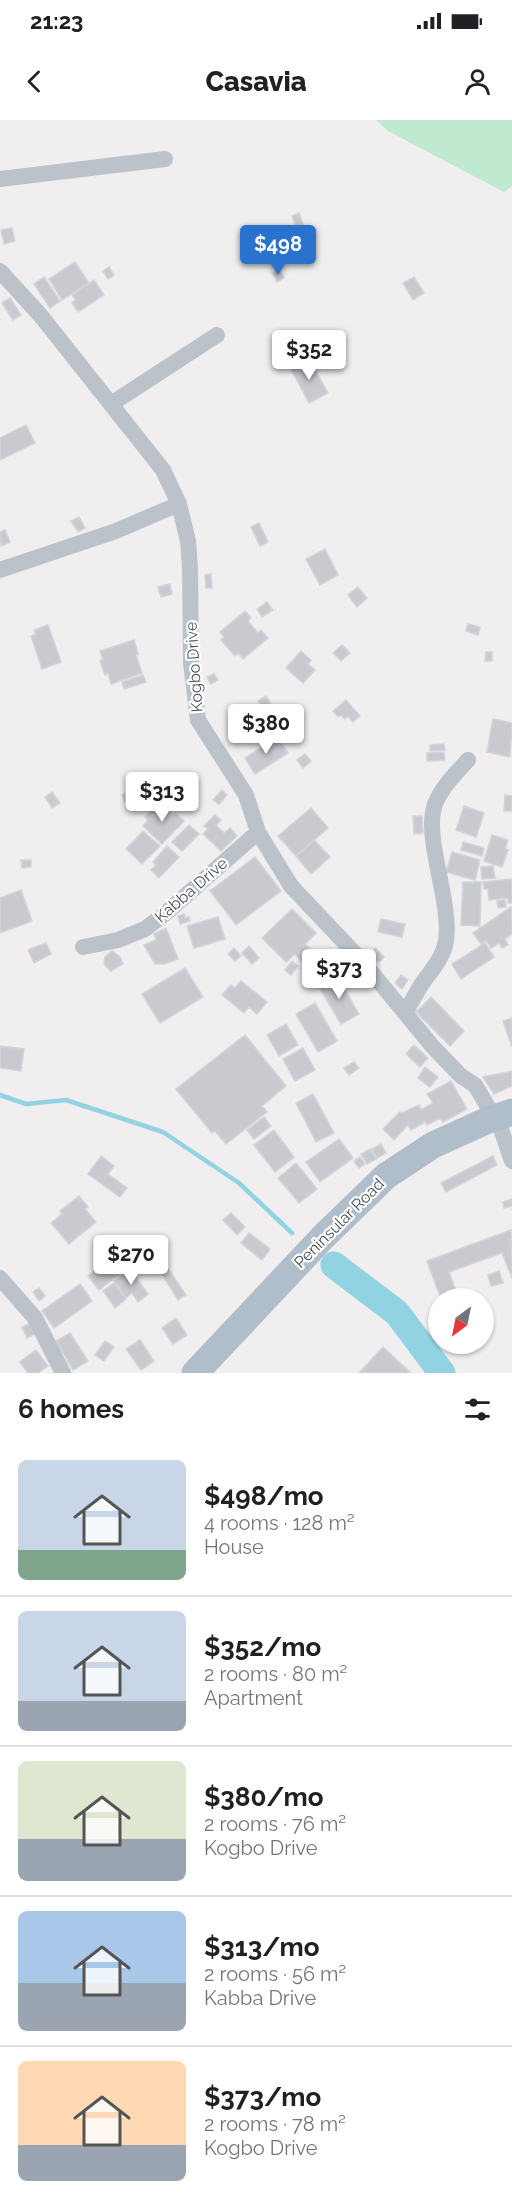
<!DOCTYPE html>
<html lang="en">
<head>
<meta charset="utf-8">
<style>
	:root { --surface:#fff; --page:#f2f2f2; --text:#202124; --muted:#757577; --line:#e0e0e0; --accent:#2973cf }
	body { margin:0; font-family:Raleway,sans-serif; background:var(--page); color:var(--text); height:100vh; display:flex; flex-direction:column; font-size:22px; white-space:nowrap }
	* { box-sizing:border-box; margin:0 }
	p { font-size:20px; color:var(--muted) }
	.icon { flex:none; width:33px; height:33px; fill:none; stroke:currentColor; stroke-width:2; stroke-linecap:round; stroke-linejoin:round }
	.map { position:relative; height:1253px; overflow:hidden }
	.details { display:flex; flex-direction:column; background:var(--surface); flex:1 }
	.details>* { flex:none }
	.needle { width:39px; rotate:212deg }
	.controls { position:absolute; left:428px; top:1168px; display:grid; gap:12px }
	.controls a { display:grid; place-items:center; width:66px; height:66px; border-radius:50%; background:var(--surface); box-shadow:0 2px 4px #0004; font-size:30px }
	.price { position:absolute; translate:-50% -51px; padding:0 14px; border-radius:6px; background:#fff; color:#222; font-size:20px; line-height:39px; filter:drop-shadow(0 2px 3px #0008) }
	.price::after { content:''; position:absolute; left:50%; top:36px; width:18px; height:14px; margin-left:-9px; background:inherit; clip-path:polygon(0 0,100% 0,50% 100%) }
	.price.selected { background:var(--accent); color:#fff }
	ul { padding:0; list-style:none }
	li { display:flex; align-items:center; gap:18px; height:150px; padding:0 18px }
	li+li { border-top:2px solid var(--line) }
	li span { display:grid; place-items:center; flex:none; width:168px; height:120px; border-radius:9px; color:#555 }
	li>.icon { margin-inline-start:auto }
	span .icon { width:72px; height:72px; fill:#fffc; stroke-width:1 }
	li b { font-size:26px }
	h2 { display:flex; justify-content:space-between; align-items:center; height:72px; padding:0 18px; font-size:26px }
	.status { display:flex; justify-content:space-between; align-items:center; height:42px; padding:0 30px; background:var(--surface); direction:ltr }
	.status svg { height:16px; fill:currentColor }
	header { display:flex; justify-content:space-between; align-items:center; height:78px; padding:0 18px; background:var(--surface); font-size:27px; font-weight:800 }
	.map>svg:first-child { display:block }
</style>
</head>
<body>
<div class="status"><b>21:23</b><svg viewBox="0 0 49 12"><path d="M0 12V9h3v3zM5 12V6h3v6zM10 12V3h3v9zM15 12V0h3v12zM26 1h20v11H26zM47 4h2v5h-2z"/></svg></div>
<header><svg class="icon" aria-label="back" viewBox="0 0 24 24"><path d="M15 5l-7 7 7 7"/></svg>Casavia<svg class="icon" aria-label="person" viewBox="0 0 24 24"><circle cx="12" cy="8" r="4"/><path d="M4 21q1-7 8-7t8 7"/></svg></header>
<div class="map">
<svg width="512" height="1253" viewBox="0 0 512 1253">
	<rect width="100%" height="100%" fill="#f0eeee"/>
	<path fill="#c0ead0" d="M376,0H512V66L504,72L388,11Z"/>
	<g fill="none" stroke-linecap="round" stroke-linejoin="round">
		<path stroke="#91d3e3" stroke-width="4.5" d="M0,975L26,984L66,980L163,1012L239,1063L292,1113"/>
		<path stroke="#91d3e3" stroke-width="27" d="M334,1145L397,1193L442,1253"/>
	</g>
	<path fill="#c9cad0" stroke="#d3d4d9" stroke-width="1.5" d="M299,93L303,104L296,106L292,96Z
		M12,108L15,121L4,124L1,110Z
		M75,142L89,163L62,180L49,159Z
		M109,147L114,155L108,159L103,151Z
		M280,150L284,158L277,162L273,153Z
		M44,157L60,181L50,188L34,164Z
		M414,157L424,173L413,180L403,163Z
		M94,160L104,175L78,192L72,183L76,180L72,175Z
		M10,178L21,195L13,200L2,183Z
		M309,239L328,273L309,283L291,249Z
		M26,305L35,323L0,340V318Z
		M79,397L85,408L78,412L71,401Z
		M259,403L268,422L260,426L251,407Z
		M5,410L10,422L1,426L0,412Z
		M325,429L338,455L320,465L306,439Z
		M211,454L212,468H206L205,455Z
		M170,464L172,474L161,477L158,467Z
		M358,467L367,478L357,487L348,475Z
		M267,482L273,490L262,497L257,489Z
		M245,491L251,498L248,501L258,513L261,510L268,518L243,539L238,533L235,536L221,520L224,517L220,512Z
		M468,504L480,507L478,515L466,511Z
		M48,505L61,542L42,549L31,516L36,514L34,510Z
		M134,520L138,534L136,535L142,553L111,564L108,553L105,555L100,541L103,539L100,531Z
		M342,525L350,533L341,541L333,533Z
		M301,531L311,540L308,544L315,550L303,563L286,548Z
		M486,532H492V541H485Z
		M214,554L218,560L211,564L207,557Z
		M143,555L146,562L124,569L122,562Z
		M266,576L278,596L270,601L258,581Z
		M346,580L360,596L353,602L348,596L345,599L341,595L338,597L333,591Z
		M493,599L512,603L510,637L487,632Z
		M277,617L288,633L255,654L245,638Z
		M444,624L445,630L430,631V625Z
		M444,632L445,640L427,641V633Z
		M305,634L311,641L303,648L297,640Z
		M222,670L227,675L219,684L213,680Z
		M131,671L134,678L137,676L141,683L128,689L122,675Z
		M52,672L60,683L52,688L45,677Z
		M505,675L512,676V691H504Z
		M159,682L173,695L175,693L184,701L162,724L143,706L148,700L145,697Z
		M464,686L484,693L476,717L456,710Z
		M311,688L328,708L296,736L278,716Z
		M215,695L221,700L216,705L224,713L230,708L237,716L221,731L203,714L208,709L204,706Z
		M413,696H422L423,713L414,714Z
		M189,705L199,714L182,731L172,722Z
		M143,711L160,726L142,744L126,729Z
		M492,715L508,720L505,729L508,730L502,747L484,741Z
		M314,720L330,737L311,754L296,736Z
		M463,722L484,728L482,736L461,730Z
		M167,726L179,737L159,758L151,750L156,745L153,742Z
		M452,732L480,740L475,760L446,752Z
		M255,737L281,771L236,805L210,771Z
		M21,740H31V747L22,748Z
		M493,746L495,758L482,759L481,747Z
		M512,759V783H508V778L489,780L488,769H484L483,762Z
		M463,762H481L480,806L461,805Z
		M21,770L32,801L0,813V778Z
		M505,780L506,787L498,788L497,781Z
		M511,787L512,814L505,819L508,825L502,828L499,823L491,828L486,820L481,824L473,813Z
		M292,789L316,813L305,824L313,831L302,842L295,834L286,842L262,818Z
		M184,794L185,798L189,797L190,801L180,804L178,796Z
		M218,797L225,819L194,828L187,806Z
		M381,799L405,804L402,817L378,812Z
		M166,808L178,839L164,844H155L144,825L156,820L154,814Z
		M46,823L51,834L34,843L28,830Z
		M485,823L494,837L461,859L452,844Z
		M249,826L259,838L252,844L242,833Z
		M234,828L241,836L235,841L228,834Z
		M375,828L384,837L379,842L368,835Z
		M112,831L120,837L123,844L111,851L104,844L105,837Z
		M339,835L352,846L346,853L341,849L337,853L329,846Z
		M292,841L298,846L291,855L285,850Z
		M185,848L203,877L160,903L142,874Z
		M401,855L408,860L402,869L395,863Z
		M337,856L359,894L341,904L319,867Z
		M241,861L267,882L257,894L249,887L244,893L222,875L231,865L235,868Z
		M431,877L464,911L450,926L416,892Z
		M315,883L337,921L318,932L296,894Z
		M512,898V927L503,901Z
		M286,904L298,925L279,936L267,915Z
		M245,915L286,966L262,986L267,992L226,1024L215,1011L212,1013L176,969Z
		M414,925L428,938L420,947L406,934Z
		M0,926L24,929L21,951L0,948Z
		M303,928L315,950L295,961L283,939Z
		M354,942L359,948L349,955L344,948Z
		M425,947L438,957L430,967L418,958Z
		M512,951V966L494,974L483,957Z
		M451,961L467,989L443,1002L440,998L427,1005L425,1002L411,1010L408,1005L394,1020L383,1009L400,992L402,993L419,985L421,990L433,983L427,974Z
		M313,974L334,1013L316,1022L296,983Z
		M264,997L271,1006L254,1019L247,1010Z
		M274,1010L294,1037L275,1052L254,1025Z
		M339,1019L353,1038L320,1062L306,1042Z
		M381,1024L386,1033L377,1038L372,1029Z
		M370,1029L376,1039L367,1044L361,1034Z
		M101,1036L114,1046L108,1054L127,1068L120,1077L88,1054Z
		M493,1036L497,1045L446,1072L441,1063Z
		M360,1037L365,1044L359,1048L354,1041Z
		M296,1043L317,1069L299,1083L278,1058Z
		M79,1076L88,1087L85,1089L96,1102L69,1124L51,1103L62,1094L60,1091Z
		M512,1079V1086L504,1088L503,1082Z
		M231,1093L245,1107L237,1115L223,1100Z
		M511,1110L512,1158L502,1133L449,1152L459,1179H441L427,1141Z
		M249,1113L270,1129L262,1140L241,1123Z
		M110,1139L121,1153L99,1170L88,1156Z
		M163,1141L186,1175L178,1180L156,1145Z
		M130,1149L148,1174L138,1182L132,1173L126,1178L114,1161Z
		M499,1151L503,1163L491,1166L488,1155Z
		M114,1163L126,1179L115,1188L103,1171Z
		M80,1164L92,1181L54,1208L42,1191Z
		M39,1168L45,1176L39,1181L33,1172Z
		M176,1198L187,1215L173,1224L162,1208Z
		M31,1203L35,1214L27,1218L22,1207Z
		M70,1213L88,1241L73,1250L56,1221Z
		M140,1220L154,1241L141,1250L126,1229Z
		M105,1221L114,1227L104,1241L95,1235Z
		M383,1227L411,1253H359Z
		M36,1230L48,1246L38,1253H28L20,1242Z"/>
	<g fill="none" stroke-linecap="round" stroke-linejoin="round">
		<path stroke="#bbc2ca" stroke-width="16" d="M0,59L165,39
			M0,151L41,196L163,350L179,384L188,421L190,447L191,543L198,600L246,675L258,712L291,766L363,842L433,927L461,956L475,965L501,1009L512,1041
			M111,284L217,215
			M0,450L116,411L179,384
			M83,827L118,820L145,809L167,792L258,712
			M405,893C410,884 416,874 421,865C431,851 443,838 446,821C452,782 423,718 435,684C442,667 456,653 468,640
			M0,1158L35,1198L63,1253"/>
		<path stroke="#b0bdca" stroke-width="27" d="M195,1253L323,1117L386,1056L433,1025L486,1001L512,992"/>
	</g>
	<g text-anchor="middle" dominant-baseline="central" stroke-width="4.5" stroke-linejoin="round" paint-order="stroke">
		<g font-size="16" fill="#48515a" stroke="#fff">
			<text transform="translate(194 547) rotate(-94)">Kogbo Drive</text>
			<text transform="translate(191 770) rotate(-41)">Kabba Drive</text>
			<text transform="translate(339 1103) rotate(-45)">Peninsular Road</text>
		</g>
	</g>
</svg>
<div class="controls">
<a><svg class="needle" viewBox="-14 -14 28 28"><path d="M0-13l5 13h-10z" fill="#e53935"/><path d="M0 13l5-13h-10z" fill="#757577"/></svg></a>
</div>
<b class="price selected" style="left:278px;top:156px">$498</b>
<b class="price" style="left:309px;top:261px">$352</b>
<b class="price" style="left:266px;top:635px">$380</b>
<b class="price" style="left:162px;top:703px">$313</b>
<b class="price" style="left:339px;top:880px">$373</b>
<b class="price" style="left:131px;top:1166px">$270</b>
</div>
<section class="details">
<h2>6 homes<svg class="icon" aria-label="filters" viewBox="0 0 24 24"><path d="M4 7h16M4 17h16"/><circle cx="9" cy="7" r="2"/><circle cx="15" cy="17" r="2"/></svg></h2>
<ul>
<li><span style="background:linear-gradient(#c9d6e8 75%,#7fa58c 0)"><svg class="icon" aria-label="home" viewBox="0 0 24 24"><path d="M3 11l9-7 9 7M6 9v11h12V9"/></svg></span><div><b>$498/mo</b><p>4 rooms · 128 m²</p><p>House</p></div></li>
<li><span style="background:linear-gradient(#c9d6e8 75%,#9aa5b1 0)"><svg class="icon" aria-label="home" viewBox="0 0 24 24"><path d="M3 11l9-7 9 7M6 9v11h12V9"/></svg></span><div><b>$352/mo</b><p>2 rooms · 80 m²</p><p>Apartment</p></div></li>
<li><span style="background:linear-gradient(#dfe7d0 65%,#9aa5b1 0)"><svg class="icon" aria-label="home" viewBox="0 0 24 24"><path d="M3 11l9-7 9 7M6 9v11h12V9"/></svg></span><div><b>$380/mo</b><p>2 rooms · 76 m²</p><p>Kogbo Drive</p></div></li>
<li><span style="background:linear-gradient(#a9c7e8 60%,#9aa5b1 0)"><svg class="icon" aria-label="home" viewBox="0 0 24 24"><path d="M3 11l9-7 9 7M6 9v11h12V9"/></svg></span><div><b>$313/mo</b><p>2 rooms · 56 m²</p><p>Kabba Drive</p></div></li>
<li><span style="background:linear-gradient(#ffd9b3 70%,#9aa5b1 0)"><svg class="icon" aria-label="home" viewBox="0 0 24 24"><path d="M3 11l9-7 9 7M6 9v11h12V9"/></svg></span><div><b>$373/mo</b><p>2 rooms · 78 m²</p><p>Kogbo Drive</p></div></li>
</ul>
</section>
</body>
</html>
